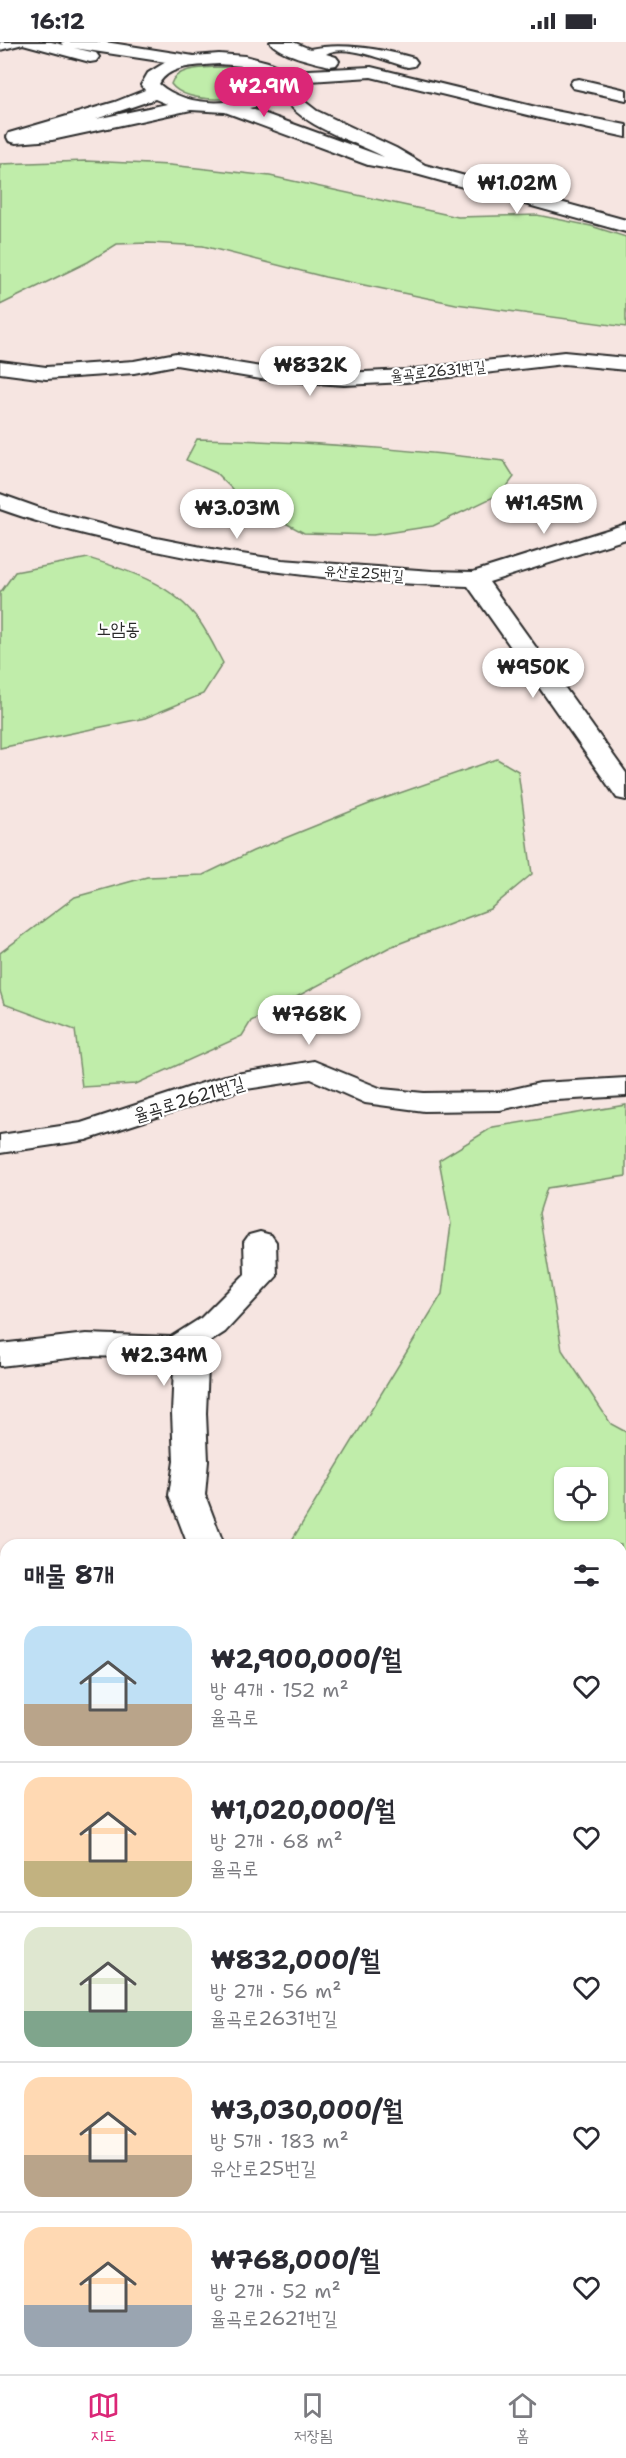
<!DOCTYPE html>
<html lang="ko">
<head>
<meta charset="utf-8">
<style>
	:root { --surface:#fff; --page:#f7f7f7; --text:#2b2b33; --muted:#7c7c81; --line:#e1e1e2; --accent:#db2777 }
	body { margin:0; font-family:"Shantell Sans","Poor Story",sans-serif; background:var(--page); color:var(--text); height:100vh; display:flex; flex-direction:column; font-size:22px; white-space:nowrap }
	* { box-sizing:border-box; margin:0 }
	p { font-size:20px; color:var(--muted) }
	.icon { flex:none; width:33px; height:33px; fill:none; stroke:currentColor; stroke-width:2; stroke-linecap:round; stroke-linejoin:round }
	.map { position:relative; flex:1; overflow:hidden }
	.sheet { position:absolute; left:0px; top:1497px; width:627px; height:836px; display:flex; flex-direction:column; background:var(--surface); border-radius:18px 18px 0 0; box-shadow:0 2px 4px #0004 }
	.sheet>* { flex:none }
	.fabs { position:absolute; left:554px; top:1425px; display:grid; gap:12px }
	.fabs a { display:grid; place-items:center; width:54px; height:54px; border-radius:12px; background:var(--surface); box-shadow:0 2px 4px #0004; font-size:30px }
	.price { position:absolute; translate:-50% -51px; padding:0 14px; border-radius:21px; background:#fff; color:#222; font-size:20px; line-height:39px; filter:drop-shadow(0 2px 3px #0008) }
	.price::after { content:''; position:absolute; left:50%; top:36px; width:18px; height:14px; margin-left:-9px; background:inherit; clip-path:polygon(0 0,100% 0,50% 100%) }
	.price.active { background:var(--accent); color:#fff }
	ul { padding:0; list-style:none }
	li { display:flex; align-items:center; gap:18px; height:150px; padding:0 24px }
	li+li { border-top:2px solid var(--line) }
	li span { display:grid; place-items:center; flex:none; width:168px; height:120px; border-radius:18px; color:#555 }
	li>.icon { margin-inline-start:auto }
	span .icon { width:72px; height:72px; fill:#fffc; stroke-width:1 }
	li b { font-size:26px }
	h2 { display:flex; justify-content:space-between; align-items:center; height:72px; padding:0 24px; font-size:26px }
	.status { display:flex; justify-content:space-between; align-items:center; height:42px; padding:0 30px; background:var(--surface); direction:ltr }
	.status svg { height:16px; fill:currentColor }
	.menu { display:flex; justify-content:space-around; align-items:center; height:84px; border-top:2px solid var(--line); background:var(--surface); font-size:16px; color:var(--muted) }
	.menu a { display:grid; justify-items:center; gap:3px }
	.menu .active { color:var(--accent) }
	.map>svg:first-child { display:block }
</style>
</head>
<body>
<div class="status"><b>16:12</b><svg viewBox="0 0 49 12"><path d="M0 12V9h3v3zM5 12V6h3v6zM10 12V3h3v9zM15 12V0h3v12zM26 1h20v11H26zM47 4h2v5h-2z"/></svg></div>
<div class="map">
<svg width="626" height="2332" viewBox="0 0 626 2332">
	<rect width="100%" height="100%" fill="#f6e5e1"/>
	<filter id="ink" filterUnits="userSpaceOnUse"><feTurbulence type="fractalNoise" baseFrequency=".0167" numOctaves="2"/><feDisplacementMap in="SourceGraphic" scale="12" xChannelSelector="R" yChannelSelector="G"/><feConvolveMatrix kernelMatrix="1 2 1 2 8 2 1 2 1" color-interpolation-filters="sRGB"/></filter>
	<g filter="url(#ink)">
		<path fill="#c0edaa" stroke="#768c6a" stroke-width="1.5" fill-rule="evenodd" d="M219,25C235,25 251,26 264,37V42C248,61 186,63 171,42C176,25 204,26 219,25Z
			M86,119L170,123L270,134L458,175L537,173L591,184L626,195V285L456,262L325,235L203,204L149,201L117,202L88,220L0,263V122Z
			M197,397C299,399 402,406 504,419L514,435L502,451L433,484L373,493L304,491L244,459L216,431L186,418Z
			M88,516C130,529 173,542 200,580C209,593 216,608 223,621L203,652L145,676L0,706V551L15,530Z
			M497,717L518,729L532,832L490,867L390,905L251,979L242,994L136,1042L82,1045L75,988L4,962L0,949V911L75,855L147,835L203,833L253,809L374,760Z
			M626,1063V1134L547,1146L539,1171L562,1308L611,1382L626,1390V2332H423L424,2326H621V1503H289L442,1252L451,1182L439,1118L493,1085ZM564,1436H597V1468H564Z"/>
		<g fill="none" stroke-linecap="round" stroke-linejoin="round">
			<g stroke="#2b2b2b" stroke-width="4">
				<path id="minor" d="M0,0H51L64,3L61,0H105L194,14L219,12L245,14L268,20L288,29L371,25L540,66L626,83V95L540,76L371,35L294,40L304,59L317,69L396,106L425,123L626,178V190L416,132L368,123L225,70L191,68L52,98L16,101L9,99L7,95L9,91L115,60L145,48L141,43L148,31L166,20L74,6L96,11L99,15L96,19L90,20L23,2L0,8ZM219,22C235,24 271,23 277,42C246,65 189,68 159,42C169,22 200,24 219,22ZM283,54C301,85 353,98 384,115L249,66L264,63ZM155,57L167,62L96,77Z
					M270,0H293L310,7C340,0 383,7 414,16L417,20L414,24L408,25C387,20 345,0 326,12L336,15L339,19L336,23L330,24C314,20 280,13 270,0Z
					M579,37L626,48V58L573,46L570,42L573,38Z
					M564,310L626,316V328L564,322L406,340L344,343L261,337L176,323L134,331L46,337L0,331V319L46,325L134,319L176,311L261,325L344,331L406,328Z
					M0,452L45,468L151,495L222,509L282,518L432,529L473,530L626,482V497L489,540L626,731V758L617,756L468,544C344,541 221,527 101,496C67,488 33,479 0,467Z
					M314,1019L382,1047L424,1051L500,1050L540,1041L626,1036V1054L540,1059L500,1068L424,1069L365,1061L311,1037L240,1048L86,1098L0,1111V1093L81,1081L224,1034Z
					M260,1190L271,1193L276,1200L277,1234L225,1290L197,1308L208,1324L206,1371L208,1419L205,1453L224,1503H188L169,1453L174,1419L172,1371L174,1325L167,1316L86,1314L0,1324V1302L86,1292L171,1295L201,1276L245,1232L244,1200L249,1193Z
					M0,1646L6,1648V1682L0,1680Z
					M6,2089V2153L0,2155V2091Z
					M274,2326H320V2332H274Z"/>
			</g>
			<use href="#minor" fill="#fff" fill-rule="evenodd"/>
		</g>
	</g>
	<g text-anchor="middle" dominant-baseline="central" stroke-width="4.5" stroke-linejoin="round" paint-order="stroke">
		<g font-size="15" fill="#2b2b2b" stroke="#fff">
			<text transform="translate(438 329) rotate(-6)">율곡로2631번길</text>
			<text transform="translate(364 531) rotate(4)">유산로25번길</text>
		</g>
		<g font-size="18" fill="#2b2b2b" stroke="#fff">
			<text x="118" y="587">노암동</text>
		</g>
		<g font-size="18" fill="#2b2b2b" stroke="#fff">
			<text transform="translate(189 1057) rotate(-17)">율곡로2621번길</text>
		</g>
	</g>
</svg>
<div class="fabs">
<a><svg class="icon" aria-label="locate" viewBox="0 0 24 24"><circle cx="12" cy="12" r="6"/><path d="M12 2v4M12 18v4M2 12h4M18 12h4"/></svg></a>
</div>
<b class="price active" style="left:264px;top:76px">₩2.9M</b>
<b class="price" style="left:517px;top:173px">₩1.02M</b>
<b class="price" style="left:310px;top:355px">₩832K</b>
<b class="price" style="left:544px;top:493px">₩1.45M</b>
<b class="price" style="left:237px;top:498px">₩3.03M</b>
<b class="price" style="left:533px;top:657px">₩950K</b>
<b class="price" style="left:309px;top:1004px">₩768K</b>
<b class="price" style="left:164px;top:1345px">₩2.34M</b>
<section class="sheet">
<h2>매물 8개<svg class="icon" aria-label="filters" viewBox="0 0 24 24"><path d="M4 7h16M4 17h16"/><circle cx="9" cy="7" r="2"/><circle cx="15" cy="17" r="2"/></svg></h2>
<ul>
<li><span style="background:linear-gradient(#bfe0f5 65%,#b9a48a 0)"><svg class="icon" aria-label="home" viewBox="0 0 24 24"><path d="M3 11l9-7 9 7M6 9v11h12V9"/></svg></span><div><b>₩2,900,000/월</b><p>방 4개 · 152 m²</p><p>율곡로</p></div><svg class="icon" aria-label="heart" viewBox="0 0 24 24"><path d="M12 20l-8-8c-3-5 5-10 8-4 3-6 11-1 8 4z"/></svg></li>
<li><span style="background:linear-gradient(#ffd9b3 70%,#c2b280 0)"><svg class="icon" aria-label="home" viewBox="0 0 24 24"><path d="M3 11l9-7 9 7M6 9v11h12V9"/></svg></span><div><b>₩1,020,000/월</b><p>방 2개 · 68 m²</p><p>율곡로</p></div><svg class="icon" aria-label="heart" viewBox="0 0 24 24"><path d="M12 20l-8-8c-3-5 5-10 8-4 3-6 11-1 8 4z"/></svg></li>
<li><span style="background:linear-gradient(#dfe7d0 70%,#7fa58c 0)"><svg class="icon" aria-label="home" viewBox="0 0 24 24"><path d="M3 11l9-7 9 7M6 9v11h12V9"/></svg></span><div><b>₩832,000/월</b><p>방 2개 · 56 m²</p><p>율곡로2631번길</p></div><svg class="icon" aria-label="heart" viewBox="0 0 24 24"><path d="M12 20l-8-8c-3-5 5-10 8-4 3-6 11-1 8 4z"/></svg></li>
<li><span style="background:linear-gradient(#ffd9b3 65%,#b9a48a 0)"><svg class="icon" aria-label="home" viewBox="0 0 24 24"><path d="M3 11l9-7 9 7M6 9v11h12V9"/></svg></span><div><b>₩3,030,000/월</b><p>방 5개 · 183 m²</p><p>유산로25번길</p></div><svg class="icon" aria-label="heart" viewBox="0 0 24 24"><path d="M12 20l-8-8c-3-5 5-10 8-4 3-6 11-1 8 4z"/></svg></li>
<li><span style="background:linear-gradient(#ffd9b3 65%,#9aa5b1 0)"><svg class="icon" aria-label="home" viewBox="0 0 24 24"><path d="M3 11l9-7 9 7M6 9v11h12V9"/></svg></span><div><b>₩768,000/월</b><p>방 2개 · 52 m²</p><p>율곡로2621번길</p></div><svg class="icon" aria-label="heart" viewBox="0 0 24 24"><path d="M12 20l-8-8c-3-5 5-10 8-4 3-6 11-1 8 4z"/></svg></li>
</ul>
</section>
</div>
<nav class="menu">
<a class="active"><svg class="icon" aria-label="map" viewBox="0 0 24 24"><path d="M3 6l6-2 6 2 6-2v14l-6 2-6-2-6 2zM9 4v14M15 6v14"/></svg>지도</a>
<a><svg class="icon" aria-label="saved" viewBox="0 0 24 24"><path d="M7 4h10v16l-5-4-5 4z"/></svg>저장됨</a>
<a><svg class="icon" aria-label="home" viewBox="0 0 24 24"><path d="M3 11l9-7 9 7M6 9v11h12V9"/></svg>홈</a>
</nav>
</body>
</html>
